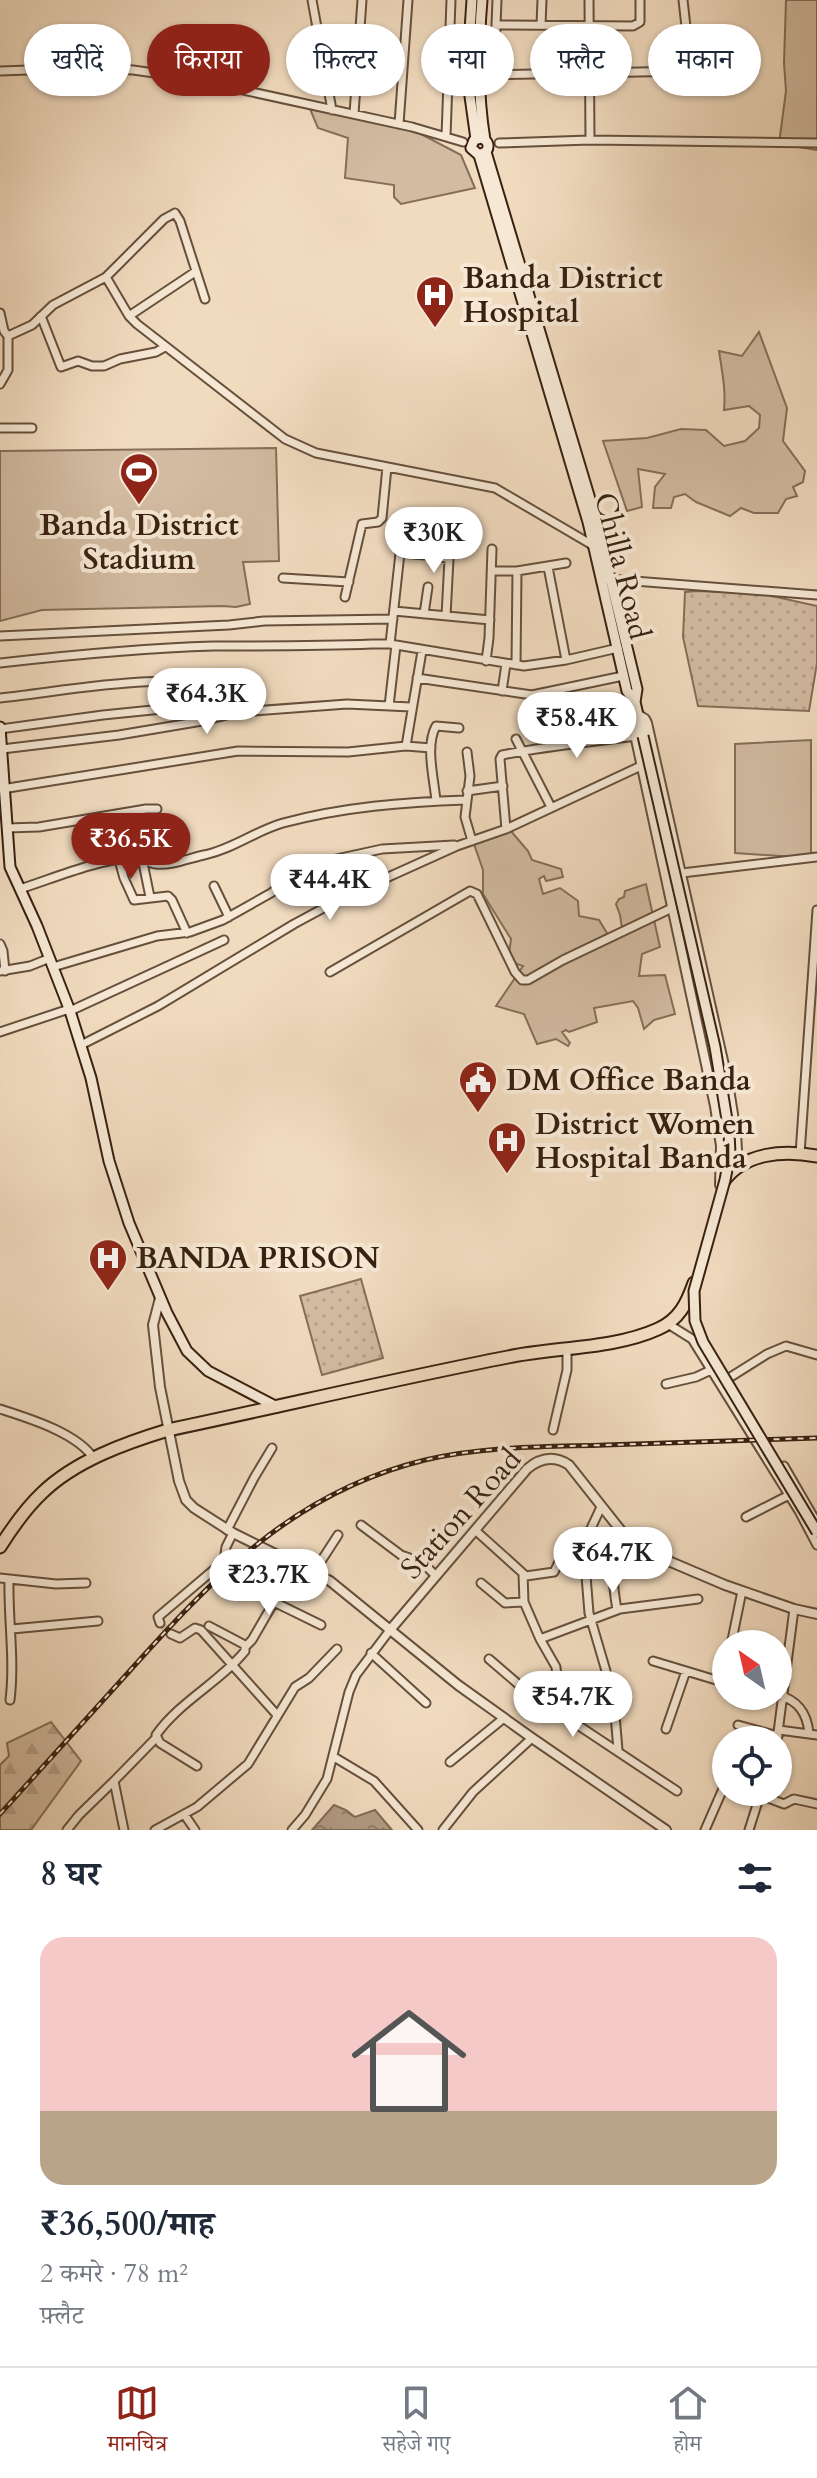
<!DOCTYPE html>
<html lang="hi">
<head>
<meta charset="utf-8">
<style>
	:root { --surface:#fff; --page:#f2f2f3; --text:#1f2937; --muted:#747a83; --line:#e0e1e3; --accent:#8f2418 }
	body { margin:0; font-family:Cardo,"Noto Serif Devanagari",serif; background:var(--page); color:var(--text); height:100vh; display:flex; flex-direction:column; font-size:30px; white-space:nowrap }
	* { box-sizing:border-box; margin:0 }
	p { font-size:26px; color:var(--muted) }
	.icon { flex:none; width:44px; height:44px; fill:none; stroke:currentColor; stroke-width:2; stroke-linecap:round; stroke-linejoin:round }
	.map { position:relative; height:1830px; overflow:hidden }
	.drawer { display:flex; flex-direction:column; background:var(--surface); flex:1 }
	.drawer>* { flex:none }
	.hud { position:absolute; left:24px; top:24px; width:770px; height:72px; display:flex; gap:16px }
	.needle { width:52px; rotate:326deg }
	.buttons { position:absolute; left:712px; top:1630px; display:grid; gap:16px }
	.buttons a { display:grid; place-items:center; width:80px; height:80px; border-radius:50%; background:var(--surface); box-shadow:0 2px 6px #0004; font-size:40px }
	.price { position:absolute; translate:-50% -68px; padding:0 18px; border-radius:28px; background:#fff; color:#222; font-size:26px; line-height:52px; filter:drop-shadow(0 2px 4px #0008) }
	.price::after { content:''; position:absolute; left:50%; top:48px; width:24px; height:18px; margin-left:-12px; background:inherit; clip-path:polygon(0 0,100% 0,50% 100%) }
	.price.current { background:var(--accent); color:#fff }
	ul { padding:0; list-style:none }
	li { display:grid; align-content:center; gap:16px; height:424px; padding:0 40px }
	li span { display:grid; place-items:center; height:248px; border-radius:24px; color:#555 }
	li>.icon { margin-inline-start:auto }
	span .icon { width:144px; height:144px; fill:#fffc; stroke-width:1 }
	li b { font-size:34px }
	h2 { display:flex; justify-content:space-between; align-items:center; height:96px; padding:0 40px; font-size:34px }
	.chip { padding:0 28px; border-radius:36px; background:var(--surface); box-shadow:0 2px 6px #0004; font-size:28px; line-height:72px }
	.chip.current { background:var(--accent); color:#fff }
	.tabs { display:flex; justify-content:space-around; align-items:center; height:112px; border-top:2px solid var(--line); background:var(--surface); font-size:22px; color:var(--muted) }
	.tabs a { display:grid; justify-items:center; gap:4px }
	.tabs .current { color:var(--accent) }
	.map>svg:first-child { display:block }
</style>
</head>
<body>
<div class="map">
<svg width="817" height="1830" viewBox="0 0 817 1830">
	<defs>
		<pattern id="forest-firs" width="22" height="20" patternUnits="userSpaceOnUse" patternTransform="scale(2)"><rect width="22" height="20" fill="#d2bba1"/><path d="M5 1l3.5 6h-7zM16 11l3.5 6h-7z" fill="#b5a08a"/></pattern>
		<pattern id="park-dots" width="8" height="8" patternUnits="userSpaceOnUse" patternTransform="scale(2)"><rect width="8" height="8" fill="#d2bba1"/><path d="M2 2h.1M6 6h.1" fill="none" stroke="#b5a08a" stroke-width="1.8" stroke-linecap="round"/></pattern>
		<pattern id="water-ripples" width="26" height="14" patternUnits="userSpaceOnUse" patternTransform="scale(2)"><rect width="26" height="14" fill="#b29c84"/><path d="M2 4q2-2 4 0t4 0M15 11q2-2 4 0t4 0" fill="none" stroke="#927f6b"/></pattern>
	</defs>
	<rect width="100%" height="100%" fill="#f1dbbf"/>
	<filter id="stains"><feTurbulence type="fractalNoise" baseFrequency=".0025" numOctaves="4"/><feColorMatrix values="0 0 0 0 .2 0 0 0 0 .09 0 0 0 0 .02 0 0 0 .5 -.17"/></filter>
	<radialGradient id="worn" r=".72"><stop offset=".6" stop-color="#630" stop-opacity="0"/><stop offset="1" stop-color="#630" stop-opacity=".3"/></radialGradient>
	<path fill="#d2bba1" stroke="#856e58" stroke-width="2" d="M786,0H817V150L779,144L786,91L784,63Z
		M310,109L417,128L419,133L461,155L475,188L401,204L394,197V185L345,178L348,138L318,128Z
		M759,332L787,408L783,441L805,471L803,482L793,487L797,496L786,499L778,513H754L741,508L730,516L696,502L685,494L674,497L671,508H653L655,487L665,474L638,469L642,507L627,511L603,441L647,438L681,429L706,430L724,446L745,441L759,428L760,415L749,406L724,410C726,389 722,372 719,351L742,356Z
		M276,448L279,561L243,562L250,604L236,607L222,606L42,610L0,621V451Z
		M811,740V858L735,853V744Z
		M510,830L528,851L532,860L561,869L563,877L546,881L544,876L539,879L543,894L560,888L578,901L579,916L599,920L610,938L623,935L620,915L616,904L619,899L624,897L625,891L646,884L660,947L642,954L639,976L665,975L675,1014L654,1020L644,1029L638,1008L633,1001L594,1008L597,1022L569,1032L566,1030L562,1032L570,1043L568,1046L556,1039L537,1044L524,1014L496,1006L523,966L508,961L511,939L483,894V870L474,844Z"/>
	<path fill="url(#forest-firs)" stroke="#856e58" stroke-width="2" d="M51,1722L81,1761L31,1830H0V1765L9,1756L7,1743Z"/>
	<path fill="url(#park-dots)" stroke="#856e58" stroke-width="2" d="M699,591L763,594L817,606V663L809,711L698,706L683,637L685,592Z
		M361,1279L383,1358L322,1375L300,1296Z"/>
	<path fill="url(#water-ripples)" stroke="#816b56" stroke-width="2" d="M334,1805L346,1810L355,1817L375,1810L392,1830H312Z"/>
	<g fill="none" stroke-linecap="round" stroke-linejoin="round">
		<path stroke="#ccb69c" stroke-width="7" stroke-dasharray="7 3.5" stroke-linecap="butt" d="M160,1623L171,1634"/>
		<g stroke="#66503c" stroke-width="11">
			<path id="minor" d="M312,0L332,110
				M589,0L590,140
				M496,25L633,26L640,22V0
				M541,25L542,0
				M0,71L86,68L133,70L183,77L412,127L463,142
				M478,75L691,71L683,0
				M494,75L497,0
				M354,114L362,0
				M399,124L408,0
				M446,136L451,0
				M499,143L590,140L817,143
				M106,277L129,316L137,324L285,439L316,453L495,488L594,546
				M0,313L4,331L8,336L32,325L53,305L106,277L164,219L175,213L180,221L205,299
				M41,316L61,367L78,361L92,366H104L120,359L156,352L165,347
				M129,316L195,272
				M0,384L8,370V336
				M0,428H32
				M400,553L438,556L449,559L446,616
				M548,567L566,660
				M492,571H517L566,563
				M283,578L349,582
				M608,579L817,595
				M345,597L362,524L378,522L382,518L387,467
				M394,611L490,620
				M424,614L428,587
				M0,636L229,625L264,621L393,619
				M390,644L402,535
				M486,661L489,638L492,549
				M0,663C71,655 142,648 213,646C266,646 319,646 372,644H390L524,666L566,660L618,648
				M516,665L517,571
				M417,678L532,695L623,676
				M502,691L506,664
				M0,698C80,689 165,671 245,689
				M389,706L396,645
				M0,729L103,715L172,708L192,709
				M516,739L551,807
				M406,746L422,651
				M2,749L119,735L202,721L239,712L347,704L411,707
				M467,752L470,776L465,817L472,841
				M2,789L238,751L348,752L406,746L431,748
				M467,791L503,786
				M436,801C434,778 425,746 436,726L459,728
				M7,828L39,827L146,809H157
				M506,829L643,765
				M142,858L150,897
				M119,860L124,878L134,900L168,896L172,900L187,933
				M682,873L817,857
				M214,886L229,917
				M20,889C57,877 94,861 133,857C142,857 147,863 156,864C170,866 190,858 204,855C233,849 255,831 283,823C343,807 404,802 466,800
				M0,944L3,951L5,971
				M53,967L157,936L190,932L223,920L271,893L297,873L318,863L382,849L454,845
				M0,971L30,966L50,958
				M330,972L470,891L477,894L515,972L522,980H528L563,960L672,908
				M70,1011L224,940
				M0,1032L69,1009
				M81,1045L158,1006L294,924L344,897L457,846L506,829L500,759L502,755C546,746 591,742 636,736
				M800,1154L817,910
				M668,1324L692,1339L799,1511L817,1545
				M721,1383L767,1354L786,1346L817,1355
				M666,1384L696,1377L711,1370
				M0,1409C28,1418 78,1433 94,1459
				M553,1430L567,1370V1348
				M784,1466L817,1523
				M601,1507L586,1539L584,1551L589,1613L606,1671L615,1715L618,1750
				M746,1517L789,1495
				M361,1525L401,1555L423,1563L436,1576
				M227,1530L254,1478L272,1448
				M475,1530L526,1576L554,1572L559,1562L584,1551
				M314,1572L338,1535
				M523,1574L524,1602L540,1639L556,1667L557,1678L548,1704
				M0,1578L56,1584L86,1583
				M9,1579C8,1620 15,1659 10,1700
				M231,1581L321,1625
				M481,1583L505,1603L524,1602
				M617,1610C612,1580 610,1562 622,1533
				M160,1623L158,1617L224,1561L226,1547L233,1533
				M12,1629L98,1621
				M171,1634L180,1638L195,1628L201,1630L277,1715
				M540,1639L620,1609L698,1599
				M732,1640L742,1591
				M246,1646L252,1640L274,1602
				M371,1653L426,1703
				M489,1659L525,1690L677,1791
				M653,1661L726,1683
				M778,1695C798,1700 807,1713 809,1733
				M738,1725L778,1736
				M666,1729L686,1671
				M779,1730L817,1735
				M777,1740L794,1609
				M334,1757L374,1781L418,1830
				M450,1762L504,1718
				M197,1766L160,1743L156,1735C180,1701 219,1683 245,1651V1645L209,1626
				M114,1781L156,1738
				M760,1795L784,1804L794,1799L817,1804
				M184,1814L195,1830
				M67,1830L79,1815L114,1781L124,1830
				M155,1830L197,1807L248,1764L295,1687L309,1678L337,1649
				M292,1830L305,1815L327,1779L349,1692L356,1675L390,1630
				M443,1830L473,1792L532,1738
				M705,1830L726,1782
				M749,1830L761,1792"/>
		</g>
		<g stroke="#66503c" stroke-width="12">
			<path id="tertiary" d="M720,1185L721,1146L715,1106L634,730L637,714L645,719L647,723L728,1083L736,1133L738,1167
				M160,1298L153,1325L160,1387L179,1481L186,1500L194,1508L233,1533L330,1581L458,1685L532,1738L666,1830
				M390,1630L527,1469C540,1458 554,1455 569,1465L626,1537L645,1551L725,1585L794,1609L817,1614"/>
		</g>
		<g stroke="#382110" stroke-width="13">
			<path id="secondary" d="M472,0L467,75L476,139
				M482,0C478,47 477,92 485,140
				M486,152L596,519L637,689L635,702
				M479,155L486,152C490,146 488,141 482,138L474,140L471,148L479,155L588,522L627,691L635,702L643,736
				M0,727L10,867L37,926L70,1011L91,1078L109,1161L129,1223L167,1313L187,1351L208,1371L277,1407"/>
		</g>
		<g stroke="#382110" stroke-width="15">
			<path id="trunk" d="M723,1182C744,1152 784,1150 817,1156
				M0,1547C12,1528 25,1509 42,1493C75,1461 125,1443 168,1430C282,1406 395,1379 508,1357C556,1347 614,1349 658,1329C679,1320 687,1303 694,1283"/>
		</g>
		<use href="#minor" stroke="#f6e8d5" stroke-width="7"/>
		<use href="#tertiary" stroke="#f6e8d5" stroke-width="8"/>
		<use href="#secondary" stroke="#f6e8d5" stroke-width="9"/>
		<use href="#trunk" stroke="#f1dbbf" stroke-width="11"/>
		<g stroke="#382110" stroke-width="5">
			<path id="rail" d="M0,1814C42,1768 84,1721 126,1675C213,1578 293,1492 425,1460C484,1446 545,1447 605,1445C676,1443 746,1440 817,1438"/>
		</g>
		<use href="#rail" stroke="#f6e8d5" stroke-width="2" stroke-dasharray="6" stroke-linecap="butt"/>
		<g stroke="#382110" stroke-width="13" stroke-linecap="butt">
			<path id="secondary-bridge" d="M643,736L715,1047L729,1132L730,1154L725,1180L694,1291L695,1321L703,1342L817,1532"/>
		</g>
		<use href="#secondary-bridge" stroke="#f6e8d5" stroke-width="9"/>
	</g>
	<defs>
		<g id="hospital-pin" transform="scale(2)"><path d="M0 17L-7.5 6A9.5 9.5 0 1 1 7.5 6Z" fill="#8f2418" stroke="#f6e8d5"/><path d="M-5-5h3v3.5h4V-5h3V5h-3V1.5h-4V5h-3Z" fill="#fff"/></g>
		<g id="stadium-pin" transform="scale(2)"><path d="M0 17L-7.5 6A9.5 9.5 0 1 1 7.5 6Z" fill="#8f2418" stroke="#f6e8d5"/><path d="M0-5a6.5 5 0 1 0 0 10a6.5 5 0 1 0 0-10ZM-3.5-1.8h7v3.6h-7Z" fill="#fff"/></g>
		<g id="civic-pin" transform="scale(2)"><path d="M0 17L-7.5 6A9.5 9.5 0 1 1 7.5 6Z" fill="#8f2418" stroke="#f6e8d5"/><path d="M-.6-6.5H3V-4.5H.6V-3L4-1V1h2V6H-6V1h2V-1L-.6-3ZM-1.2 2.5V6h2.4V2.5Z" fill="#fff"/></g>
	</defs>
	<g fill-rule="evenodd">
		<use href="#hospital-pin" x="435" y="295"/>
		<use href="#stadium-pin" x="139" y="472"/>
		<use href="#civic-pin" x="478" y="1080"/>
		<use href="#hospital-pin" x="507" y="1141"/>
		<use href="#hospital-pin" x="108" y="1258"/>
	</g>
	<g text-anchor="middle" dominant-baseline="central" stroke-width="8" stroke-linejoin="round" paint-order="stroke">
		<g font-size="30" font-weight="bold" fill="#382110" stroke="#f6e8d5" text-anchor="start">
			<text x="463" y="278">Banda District<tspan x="463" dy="34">Hospital</tspan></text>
			<text x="139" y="525" text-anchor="middle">Banda District<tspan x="139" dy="34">Stadium</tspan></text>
			<text x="506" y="1080">DM Office Banda</text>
			<text x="535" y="1124">District Women<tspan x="535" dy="34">Hospital Banda</tspan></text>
			<text x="136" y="1258">BANDA PRISON</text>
		</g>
		<g font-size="30" fill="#382110" stroke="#f6e8d5">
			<text transform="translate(622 566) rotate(76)">Chilla Road</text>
			<text transform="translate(461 1514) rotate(-48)">Station Road</text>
		</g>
	</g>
	<rect width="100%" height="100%" filter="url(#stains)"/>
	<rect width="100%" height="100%" fill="url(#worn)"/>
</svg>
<div class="buttons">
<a><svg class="needle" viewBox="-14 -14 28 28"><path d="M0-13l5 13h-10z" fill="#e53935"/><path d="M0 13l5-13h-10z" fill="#747a83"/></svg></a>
<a><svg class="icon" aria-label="locate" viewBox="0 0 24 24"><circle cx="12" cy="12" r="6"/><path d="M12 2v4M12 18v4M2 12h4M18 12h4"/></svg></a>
</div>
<b class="price" style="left:434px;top:575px">₹30K</b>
<b class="price" style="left:207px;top:736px">₹64.3K</b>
<b class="price" style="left:577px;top:760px">₹58.4K</b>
<b class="price current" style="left:131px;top:881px">₹36.5K</b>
<b class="price" style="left:330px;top:922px">₹44.4K</b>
<b class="price" style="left:613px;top:1595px">₹64.7K</b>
<b class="price" style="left:269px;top:1617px">₹23.7K</b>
<b class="price" style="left:573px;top:1739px">₹54.7K</b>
<div class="hud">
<a class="chip">खरीदें</a>
<a class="chip current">किराया</a>
<a class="chip">फ़िल्टर</a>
<a class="chip">नया</a>
<a class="chip">फ़्लैट</a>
<a class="chip">मकान</a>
</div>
</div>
<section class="drawer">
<h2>8 घर<svg class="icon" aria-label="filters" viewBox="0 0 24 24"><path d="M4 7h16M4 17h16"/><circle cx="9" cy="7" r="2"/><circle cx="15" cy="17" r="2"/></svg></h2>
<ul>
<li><span style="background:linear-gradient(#f6c9c9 70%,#b9a48a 0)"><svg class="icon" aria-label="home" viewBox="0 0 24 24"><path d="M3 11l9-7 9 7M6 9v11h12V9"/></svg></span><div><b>₹36,500/माह</b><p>2 कमरे · 78 m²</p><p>फ़्लैट</p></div></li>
</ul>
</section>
<nav class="tabs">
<a class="current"><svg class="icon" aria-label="map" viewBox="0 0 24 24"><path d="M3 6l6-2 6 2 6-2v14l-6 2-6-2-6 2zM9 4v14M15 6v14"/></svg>मानचित्र</a>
<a><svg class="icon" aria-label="saved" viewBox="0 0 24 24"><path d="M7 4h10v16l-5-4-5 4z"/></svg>सहेजे गए</a>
<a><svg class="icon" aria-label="home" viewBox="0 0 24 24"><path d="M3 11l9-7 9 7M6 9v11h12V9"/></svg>होम</a>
</nav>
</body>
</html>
